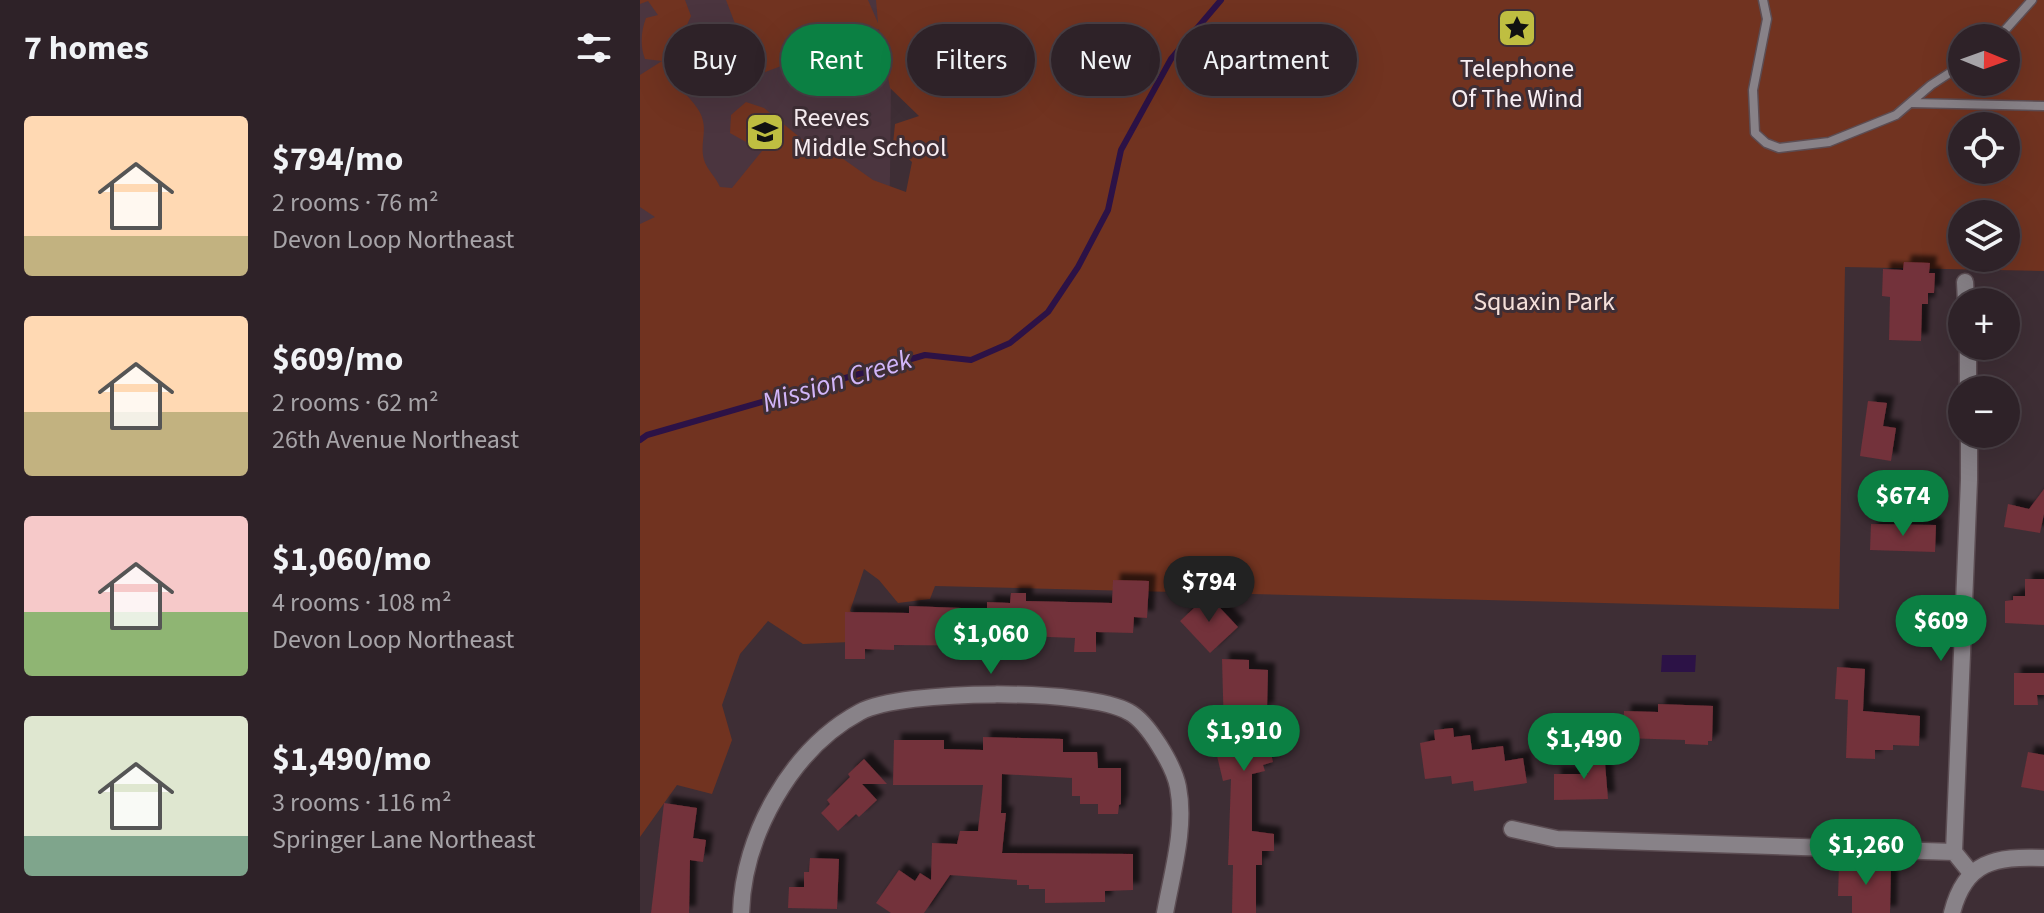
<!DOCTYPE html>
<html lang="en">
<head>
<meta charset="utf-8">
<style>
	:root { --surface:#2e2228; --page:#362a30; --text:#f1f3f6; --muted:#a7a4a8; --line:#493f45; --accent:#0b8043 }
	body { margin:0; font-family:"Source Sans 3",sans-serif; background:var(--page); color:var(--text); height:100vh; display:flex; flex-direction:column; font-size:30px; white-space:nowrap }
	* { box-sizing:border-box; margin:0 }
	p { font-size:26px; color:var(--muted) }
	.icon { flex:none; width:44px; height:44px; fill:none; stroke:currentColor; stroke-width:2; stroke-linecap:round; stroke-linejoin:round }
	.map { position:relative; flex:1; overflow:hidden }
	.panel { display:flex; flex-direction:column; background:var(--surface); width:640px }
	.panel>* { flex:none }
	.hud { position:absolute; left:24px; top:24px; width:760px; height:72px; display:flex; gap:16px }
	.needle { width:52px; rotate:91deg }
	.fabs { position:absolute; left:1308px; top:24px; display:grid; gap:16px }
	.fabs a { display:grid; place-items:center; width:72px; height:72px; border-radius:50%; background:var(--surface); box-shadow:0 8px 32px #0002,0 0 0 2px var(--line); font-size:40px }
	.price { position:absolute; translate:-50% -68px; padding:0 18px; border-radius:28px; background:var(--accent); color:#fff; font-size:26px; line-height:52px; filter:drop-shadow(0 2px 4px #0008) }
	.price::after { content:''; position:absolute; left:50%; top:48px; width:24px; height:18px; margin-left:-12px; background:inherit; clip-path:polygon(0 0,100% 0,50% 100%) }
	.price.current { background:#222; color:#fff }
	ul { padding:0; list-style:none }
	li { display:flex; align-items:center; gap:24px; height:200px; padding:0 24px }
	li span { display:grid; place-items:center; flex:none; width:224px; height:160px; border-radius:8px; color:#555 }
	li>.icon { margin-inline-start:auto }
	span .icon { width:96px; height:96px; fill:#fffc; stroke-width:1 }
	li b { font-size:34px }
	h2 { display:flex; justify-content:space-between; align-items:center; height:96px; padding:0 24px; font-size:34px }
	.pill { padding:0 28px; border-radius:36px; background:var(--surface); box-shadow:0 8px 32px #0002,0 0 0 2px var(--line); font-size:28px; line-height:72px }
	.pill.current { background:var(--accent); color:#fff }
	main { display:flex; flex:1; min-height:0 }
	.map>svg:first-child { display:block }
</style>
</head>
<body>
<main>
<section class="panel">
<h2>7 homes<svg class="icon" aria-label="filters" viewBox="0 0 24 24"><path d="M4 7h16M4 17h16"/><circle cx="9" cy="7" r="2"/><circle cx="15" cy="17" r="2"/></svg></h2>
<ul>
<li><span style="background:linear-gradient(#ffd9b3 75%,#c2b280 0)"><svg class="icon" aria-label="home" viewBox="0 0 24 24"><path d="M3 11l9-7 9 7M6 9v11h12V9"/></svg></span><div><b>$794/mo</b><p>2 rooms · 76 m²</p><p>Devon Loop Northeast</p></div></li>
<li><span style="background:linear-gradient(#ffd9b3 60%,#c2b280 0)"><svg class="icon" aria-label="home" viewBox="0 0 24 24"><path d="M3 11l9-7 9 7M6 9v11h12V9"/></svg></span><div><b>$609/mo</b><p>2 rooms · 62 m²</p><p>26th Avenue Northeast</p></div></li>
<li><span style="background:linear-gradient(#f6c9c9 60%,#8fb573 0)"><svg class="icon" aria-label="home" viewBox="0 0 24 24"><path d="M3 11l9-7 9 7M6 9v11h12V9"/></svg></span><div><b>$1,060/mo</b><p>4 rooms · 108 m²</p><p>Devon Loop Northeast</p></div></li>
<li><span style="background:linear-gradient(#dfe7d0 75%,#7fa58c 0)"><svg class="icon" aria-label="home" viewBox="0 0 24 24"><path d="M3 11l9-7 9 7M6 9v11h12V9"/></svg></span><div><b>$1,490/mo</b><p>3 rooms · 116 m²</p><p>Springer Lane Northeast</p></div></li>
</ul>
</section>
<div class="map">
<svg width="1404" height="913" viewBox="0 0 1404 913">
	<defs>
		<filter id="shadow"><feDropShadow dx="7" dy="-7" stdDeviation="2" flood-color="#0009"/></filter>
	</defs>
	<rect width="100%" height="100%" fill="#3e2e35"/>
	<path fill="#4b353f" d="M0,0H252L249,264L0,412Z"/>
	<path fill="#713320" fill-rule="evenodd" d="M0,0H45L51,16L46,27L41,89C48,97 61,109 63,121C66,134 60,145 64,160C67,170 76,177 80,187L92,188L122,151L90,133L91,115L106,102L124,108L174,149L199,156L233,180L266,192L272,162L253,144L255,124L279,116L250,88L239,29L115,76L86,0H228L238,23L236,0H1404V271L1205,267L1199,609L295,586L290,599L258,603L239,580L224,569L210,611L217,616L210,642L163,644L128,621L100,654L82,705L92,740L72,794L37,785L0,837V224L15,217L0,207V75L22,61L5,59C0,46 1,31 6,18L18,15L8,1L0,4ZM1322,38H1366V82H1322ZM1322,126H1366V170H1322ZM1322,214H1366V258H1322Z"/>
	<path fill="#2c1246" d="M1022,655H1056L1055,672H1021Z"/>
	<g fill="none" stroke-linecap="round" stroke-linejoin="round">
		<path stroke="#2c1246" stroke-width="6" d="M0,440L7,435L285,355L331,360L370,343L408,312L438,267L468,210L481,150L531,59L581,0"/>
	</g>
	<path fill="#73313a" filter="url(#shadow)" d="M1264,262L1290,263L1289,273H1295L1294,293H1288V304H1282L1281,341L1249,340L1250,297L1242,296L1243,269L1263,270Z
		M1228,401L1247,403L1243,426L1256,428L1251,461L1220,456Z
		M1404,489V514L1400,533L1364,527L1368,504L1389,509Z
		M1231,524L1296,525L1295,552L1230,550Z
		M1385,579H1404V625L1365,623V601L1373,600V596H1385Z
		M473,580L509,581L507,618L494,617L493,633L456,632V652H434L435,638L384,636L383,646L254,645V650L225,649V659H205V612L269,613V606L347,609V602L370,603L371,593H386V601L472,603Z
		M568,595L598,627L570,653L540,621Z
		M582,659L609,660V669L628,670L627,710H621L633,762L623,765L625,771L612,774V831L634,834V851H622V865H616V913H592L593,865H588L591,779L583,781L572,735L584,732Z
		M1197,667L1225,669L1223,711L1280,716L1279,746L1253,745V750H1235V759L1206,758L1208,700L1195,699Z
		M1374,673H1404V695H1397L1398,705H1374Z
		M1018,704L1073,706L1072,741H1068V745L1045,744V740L983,738L984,711L1018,712Z
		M813,728L814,737L830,735L832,750L863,746L865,761L883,758L887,783L834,791L833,781L812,784L811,776L785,779L780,743L795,740L794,730Z
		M343,737L423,739V752H457L458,768H481V804L479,805L478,814H458V804H440V796H432V778L362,774L361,813H366L362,853L493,854V890L465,891V902L405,903V889H389V885H377V880L310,875L284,913H251L236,903L259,870L275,881L280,873L291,880L292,843L317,844L320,831H338L343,785H253L254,740H304V749L343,750Z
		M948,751H964L968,799L914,800V774H948Z
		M1388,752L1404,755V791L1381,787Z
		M224,759L247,784H222L237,800L219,817L216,814L198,831L181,813L190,804L187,800L210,777L208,774Z
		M24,803L57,808L53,838L66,840L63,862L50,860L49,913H11Z
		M170,858L199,859L197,909L148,908L149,887H164V872H169Z
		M1199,864L1251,866L1250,913H1212V896H1198Z"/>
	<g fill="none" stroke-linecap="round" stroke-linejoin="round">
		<g stroke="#5c4d53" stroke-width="11">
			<path id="service" d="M1123,0L1127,19L1113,90L1115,133L1126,143L1139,148L1189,142L1256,115L1291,85L1322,65
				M1358,38L1392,0
				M1272,103L1404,106"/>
		</g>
		<g stroke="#5c4d53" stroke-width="19">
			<path id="minor" d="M1325,282L1326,302
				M1328,346V390
				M1329,434V480L1314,852L1331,873
				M872,829L917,839L1314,852
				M101,913C103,836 151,749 220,712C263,689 447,688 489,712C508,722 534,766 538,787C546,828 532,873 525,913"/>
		</g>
		<g stroke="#5c4d53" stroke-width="19">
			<path id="tertiary" d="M1312,913C1325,861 1355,856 1404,858"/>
		</g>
		<use href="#service" stroke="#888288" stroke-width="8"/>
		<use href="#minor" stroke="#888288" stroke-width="16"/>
		<use href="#tertiary" stroke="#888288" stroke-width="16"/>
	</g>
	<defs>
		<g id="sight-square" transform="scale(2)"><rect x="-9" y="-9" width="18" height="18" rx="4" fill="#bfbe41" stroke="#3e2e35"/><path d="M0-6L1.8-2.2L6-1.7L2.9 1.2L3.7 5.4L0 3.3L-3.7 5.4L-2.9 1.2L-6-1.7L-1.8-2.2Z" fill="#111"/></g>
		<g id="school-square" transform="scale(2)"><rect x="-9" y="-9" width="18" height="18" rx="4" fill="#bfbe41" stroke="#3e2e35"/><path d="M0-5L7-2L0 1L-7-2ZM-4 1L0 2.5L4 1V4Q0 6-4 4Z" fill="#111"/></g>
	</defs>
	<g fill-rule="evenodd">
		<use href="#sight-square" x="877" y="28"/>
		<use href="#school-square" x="125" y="132"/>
	</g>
	<g text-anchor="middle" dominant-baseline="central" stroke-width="6" stroke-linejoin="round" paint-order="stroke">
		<g font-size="26" fill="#f8eef2" stroke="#3e2e35">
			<text x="877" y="68">Telephone<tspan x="877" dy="30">Of The Wind</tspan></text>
			<text x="153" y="117" text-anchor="start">Reeves<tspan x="153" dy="30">Middle School</tspan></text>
		</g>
		<g font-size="26" fill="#f4dfd9" stroke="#3e2e35">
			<text x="904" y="301">Squaxin Park</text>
		</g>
		<g font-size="28" font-style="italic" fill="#d1b5f9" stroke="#3e2e35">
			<text transform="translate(197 381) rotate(-17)">Mission Creek</text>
		</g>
	</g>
</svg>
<div class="fabs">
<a><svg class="needle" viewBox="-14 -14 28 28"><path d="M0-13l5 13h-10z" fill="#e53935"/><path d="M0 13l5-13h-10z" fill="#a7a4a8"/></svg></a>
<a><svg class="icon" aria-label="locate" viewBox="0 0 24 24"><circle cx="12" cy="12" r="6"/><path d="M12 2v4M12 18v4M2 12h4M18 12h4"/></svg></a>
<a><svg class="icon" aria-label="layers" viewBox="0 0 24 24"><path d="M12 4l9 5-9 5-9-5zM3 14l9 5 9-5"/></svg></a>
<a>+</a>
<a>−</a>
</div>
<b class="price" style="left:1263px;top:538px">$674</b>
<b class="price current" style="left:569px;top:624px">$794</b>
<b class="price" style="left:1301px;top:663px">$609</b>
<b class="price" style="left:351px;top:676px">$1,060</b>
<b class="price" style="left:604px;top:773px">$1,910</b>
<b class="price" style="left:944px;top:781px">$1,490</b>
<b class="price" style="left:1226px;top:887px">$1,260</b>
<div class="hud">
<a class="pill">Buy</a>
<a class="pill current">Rent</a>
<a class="pill">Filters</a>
<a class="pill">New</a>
<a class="pill">Apartment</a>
</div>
</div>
</main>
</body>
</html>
